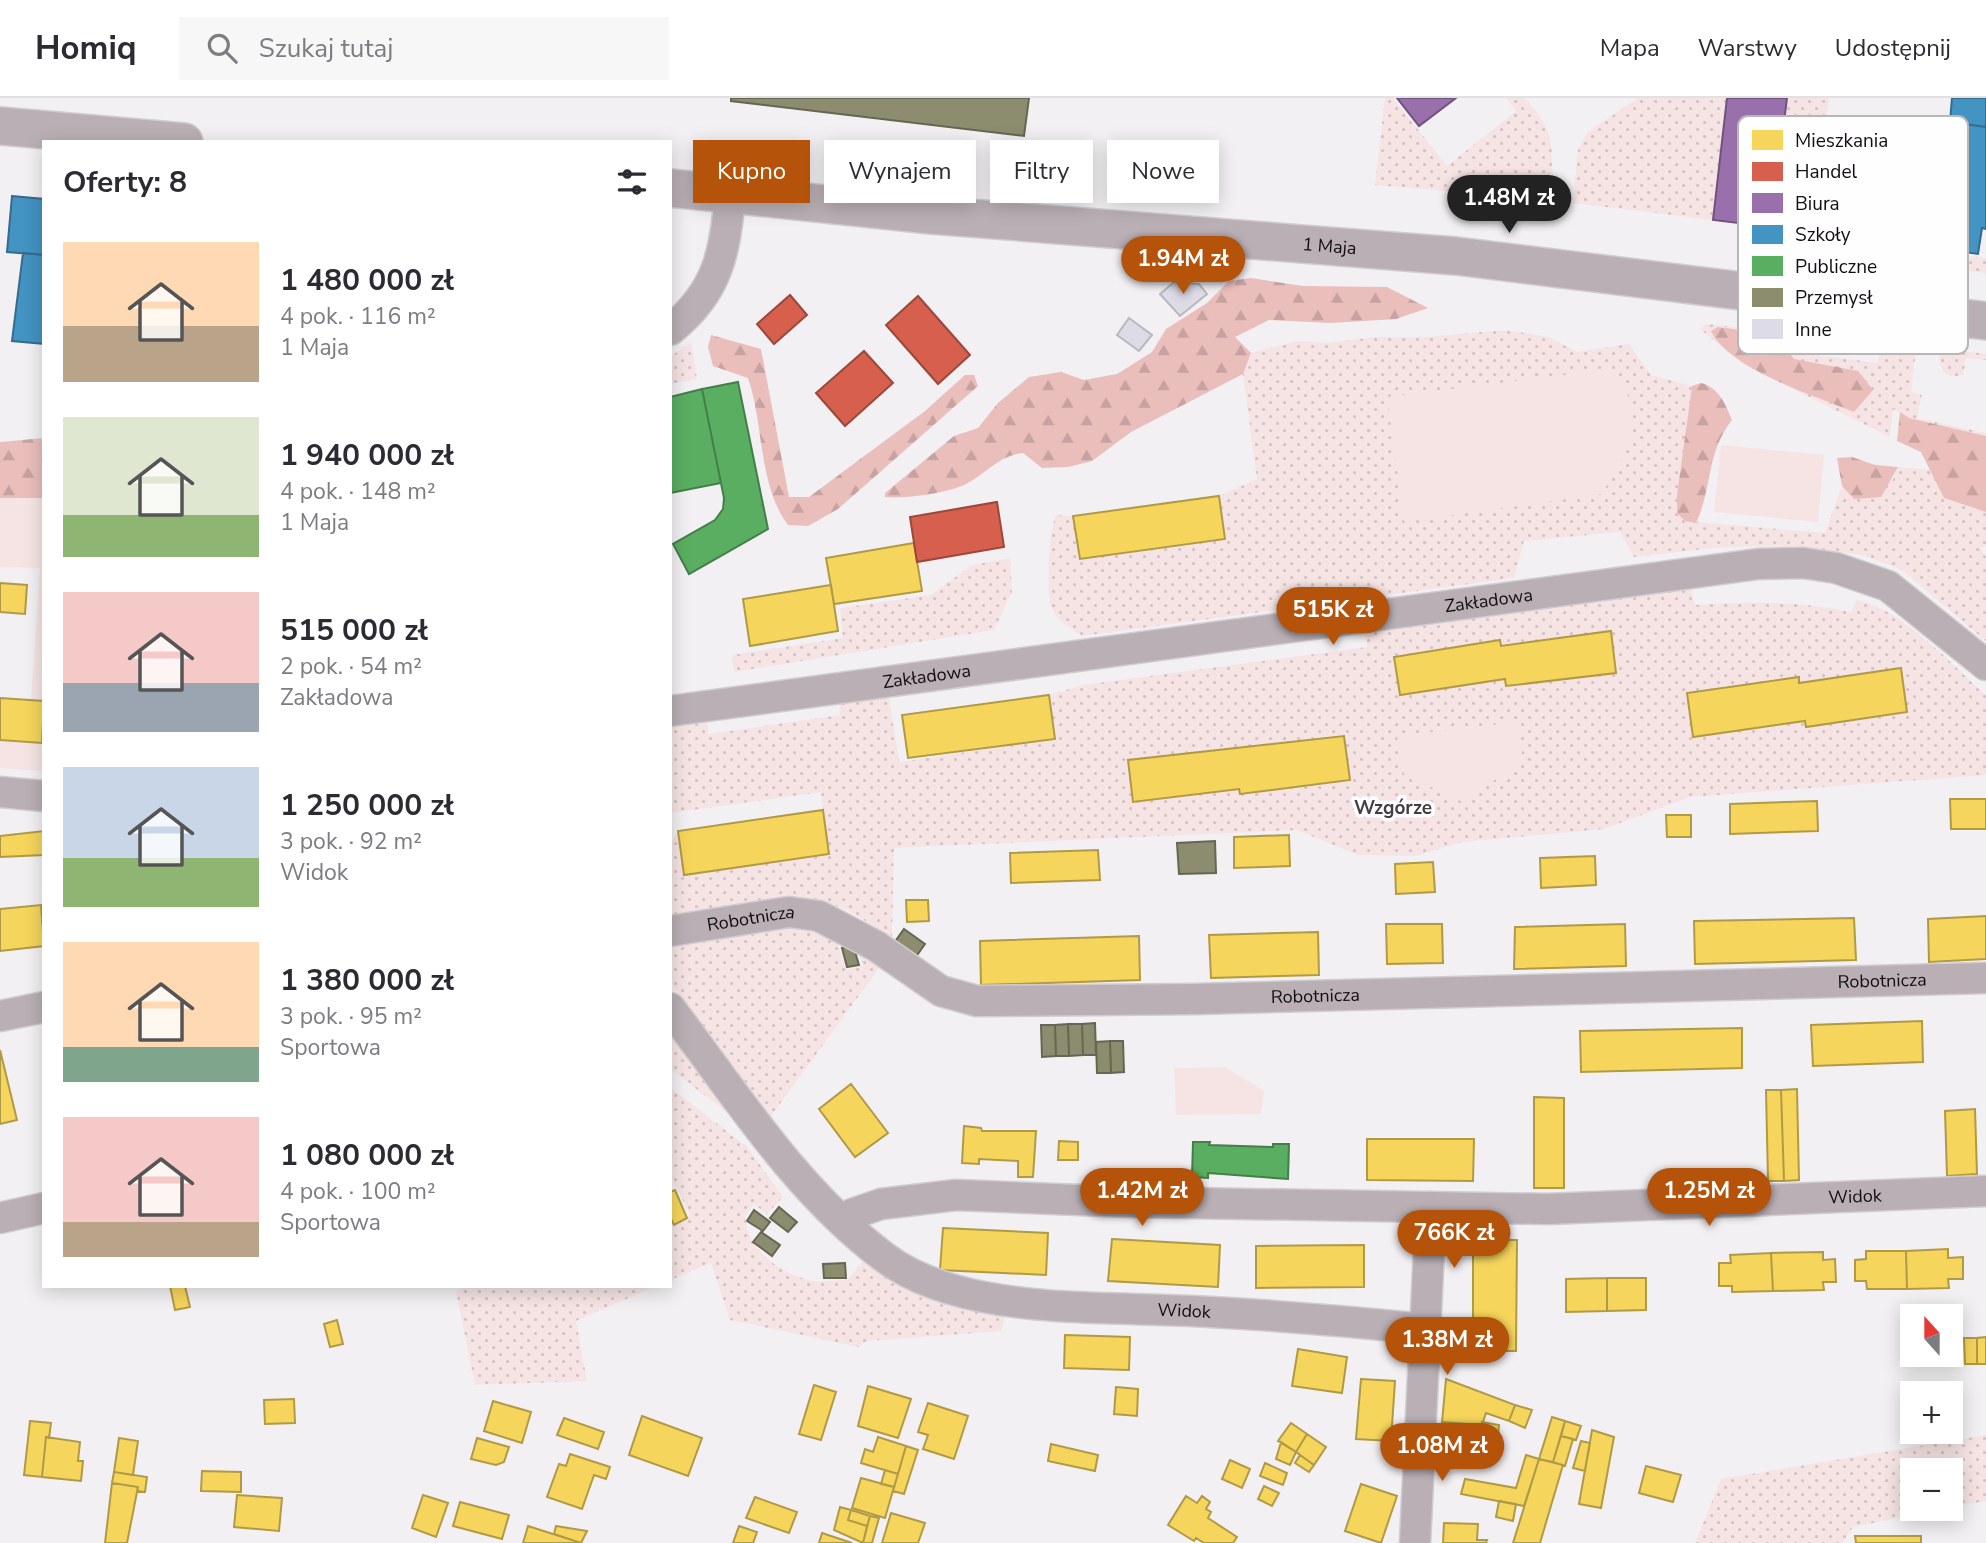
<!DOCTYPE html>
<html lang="pl">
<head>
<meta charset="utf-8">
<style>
	:root { --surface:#fff; --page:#f7f7f7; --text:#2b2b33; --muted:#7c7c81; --line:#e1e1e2; --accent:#b45309 }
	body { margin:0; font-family:"Nunito Sans",sans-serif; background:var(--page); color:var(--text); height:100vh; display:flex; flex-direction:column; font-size:26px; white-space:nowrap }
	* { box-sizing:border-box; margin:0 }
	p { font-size:23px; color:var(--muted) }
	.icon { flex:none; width:38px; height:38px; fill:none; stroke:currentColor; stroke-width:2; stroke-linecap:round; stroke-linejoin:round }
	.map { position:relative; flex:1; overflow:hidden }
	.side { position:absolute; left:42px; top:42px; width:630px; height:1148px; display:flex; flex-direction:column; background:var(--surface); border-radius:0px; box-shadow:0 4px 18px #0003 }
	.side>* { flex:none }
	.banner { position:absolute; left:693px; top:42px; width:665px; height:63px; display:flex; gap:14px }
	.needle { width:46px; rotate:339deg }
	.fabs { position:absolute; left:1900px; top:1206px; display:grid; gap:14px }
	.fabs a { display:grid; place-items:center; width:63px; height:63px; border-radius:0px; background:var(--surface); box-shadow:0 4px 18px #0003; font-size:35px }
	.price { position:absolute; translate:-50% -60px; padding:0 16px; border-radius:24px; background:var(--accent); color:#fff; font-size:23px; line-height:46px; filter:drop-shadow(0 2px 4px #0008) }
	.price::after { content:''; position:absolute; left:50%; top:42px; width:21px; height:16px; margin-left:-10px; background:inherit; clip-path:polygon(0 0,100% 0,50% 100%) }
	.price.active { background:#222; color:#fff }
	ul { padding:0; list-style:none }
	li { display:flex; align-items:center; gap:21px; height:175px; padding:0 21px }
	li span { display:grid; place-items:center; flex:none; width:196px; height:140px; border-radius:0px; color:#555 }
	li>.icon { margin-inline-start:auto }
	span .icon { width:84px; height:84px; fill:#fffc; stroke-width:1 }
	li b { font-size:30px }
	h2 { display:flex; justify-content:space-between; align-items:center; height:84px; padding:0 21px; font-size:30px }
	.pill { padding:0 24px; border-radius:0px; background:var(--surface); box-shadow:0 4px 18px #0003; font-size:24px; line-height:63px }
	.pill.active { background:var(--accent); color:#fff }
	header { display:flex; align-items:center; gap:42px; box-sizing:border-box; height:98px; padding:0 35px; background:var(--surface); border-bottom:2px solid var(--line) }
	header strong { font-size:33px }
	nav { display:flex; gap:38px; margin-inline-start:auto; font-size:24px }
	.search { width:490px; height:63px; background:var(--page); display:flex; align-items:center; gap:18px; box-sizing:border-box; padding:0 24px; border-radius:0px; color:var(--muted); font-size:26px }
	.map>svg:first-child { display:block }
</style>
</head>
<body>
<header>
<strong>Homiq</strong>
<div class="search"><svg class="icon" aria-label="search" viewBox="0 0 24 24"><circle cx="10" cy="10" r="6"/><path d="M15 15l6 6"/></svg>Szukaj tutaj</div>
<nav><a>Mapa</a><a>Warstwy</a><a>Udostępnij</a></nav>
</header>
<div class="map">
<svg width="1986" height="1445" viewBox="0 0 1986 1445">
	<defs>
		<pattern id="grass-dots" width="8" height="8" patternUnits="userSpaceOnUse" patternTransform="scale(1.75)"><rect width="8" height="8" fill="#f6e4e4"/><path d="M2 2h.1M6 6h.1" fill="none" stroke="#d2c2c3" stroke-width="1.8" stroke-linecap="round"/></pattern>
		<pattern id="forest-firs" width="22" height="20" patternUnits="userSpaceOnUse" patternTransform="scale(1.75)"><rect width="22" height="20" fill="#e9bebb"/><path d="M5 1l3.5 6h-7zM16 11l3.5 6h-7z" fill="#c7a2a0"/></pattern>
	</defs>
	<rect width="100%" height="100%" fill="#f3f0f4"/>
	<path fill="url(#grass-dots)" fill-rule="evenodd" d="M1385,0H1393L1447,68L1516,13L1506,0H1524C1559,34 1553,57 1549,102L1375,87Z
		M1638,0H1727L1713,122L1573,105L1578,52L1588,34Z
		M1787,0H1829L1812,134L1771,129Z
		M1936,153L1986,160V175L1933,169Z
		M1706,226L1803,236L1801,255L1878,265L1880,246L1916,251L1911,294L1922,297L1917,320L1986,335V338L1909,320L1893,311L1890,339L1744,267L1700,231Z
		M1507,232L1549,239L1577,254L1629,246L1651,277L1692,288L1677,397L1684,423L1825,435L1842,388L1854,401L1892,383L1898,369L1932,372L1944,400L1986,414V448L1980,450L1986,459V543L1902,472L1863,457L1769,448L1722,449L1634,459L1620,434L1524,443L1514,480L1082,538C1071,530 1055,522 1051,508C1046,490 1049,433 1056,417L1073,418L1080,461L1225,441L1219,398L1257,381L1243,276L1251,255L1297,243L1329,245L1374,239H1426Z
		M691,244L697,281L670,286V259Z
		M1940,250L1986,256V262L1966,260L1963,277C1943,283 1937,267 1940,250Z
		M1010,460L1012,494L994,532L734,574L732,557L843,540L840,510L931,497L972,467Z
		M1690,489L1695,507C1751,503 1795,503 1851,514L1857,502C1901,510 1952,567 1986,597V677L1690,699L1604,731L1462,744L1417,758L1358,757L1297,732L894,750L892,841C872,828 854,813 831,806C791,795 714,813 670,818V745L678,733L684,777L829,755L821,694L670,715V629L707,625L709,636L840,617L839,601L888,593L899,664L1054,641L1049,597L1083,587L1367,549L1364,531ZM1610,533L1616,575L1506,588L1505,581L1400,597L1395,559L1499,542L1501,548ZM1901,570L1907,614L1806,629L1805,623L1693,639L1687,595L1798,579L1799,585ZM1344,638L1350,681L1240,696L1239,691L1133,703L1128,662Z
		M795,823L834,832L846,872L863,868L855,844L885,862L771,1018L670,884V844Z
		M670,931L745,1028L670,971Z
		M670,989L747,1049L783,1099L767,1116L754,1106L745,1118C747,1152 777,1173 808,1182C820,1185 836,1182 848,1181L867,1159L899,1185L935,1203L1007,1213L1001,1233L867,1243L859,1249L730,1222L711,1165L670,1182V1125L691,1118L670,1077Z
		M470,1188H656L576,1223L587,1283L475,1287L456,1193Z
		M1986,1337V1403L1951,1409V1372H1913V1410L1944,1411L1853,1429L1842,1445H1695L1721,1381Z"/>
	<path fill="url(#forest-firs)" d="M1251,180L1303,188L1387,189L1428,210L1396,221L1330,225L1269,222L1235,239L1251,255L1243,276L1131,334L1092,363L1068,369L1042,370L1023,355C998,358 986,376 966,386C948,395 905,401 885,399V395L954,338L978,330L998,305L1029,279L1061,274L1084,282L1117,276L1152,254L1166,231L1207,205L1229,183Z
		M1718,229C1750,234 1774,232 1794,261L1858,273L1873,292L1854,314C1816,298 1729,271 1711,233Z
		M711,237L761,251L789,399H809L925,313L965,277H974L978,288L838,411L808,428L788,427C758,387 764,326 748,280L713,268L708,249Z
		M1701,285C1719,290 1725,305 1732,322C1706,355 1713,388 1696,425L1685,423L1677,415V397L1692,288Z
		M1900,314L1909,320L1986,338V414L1944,400L1921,354L1897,343Z
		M44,340V412L0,414V344Z
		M1852,359L1875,367L1898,369L1881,399L1854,401L1842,388L1837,360Z"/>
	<path fill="#f6e4e4" d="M1612,271C1651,323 1630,347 1602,396L1404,424L1387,299Z
		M1721,347L1824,357L1818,424L1714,414Z
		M0,400H44V603L31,602L40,470L0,469Z
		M44,619V673L0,670V642L42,645Z
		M1518,624L1523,665L1460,703L1404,676L1397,638Z
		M1225,969L1264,993L1261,1016L1176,1017L1174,970Z"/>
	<path fill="#f6d55c" stroke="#b19a46" stroke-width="2" d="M1219,398L1225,441L1080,461L1073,418Z
		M914,445L922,493L834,506L826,460Z
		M0,485L27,487L25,516L0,514Z
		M831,487L838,533L750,548L743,501Z
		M1611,533L1616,575L1506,588L1505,581L1400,597L1394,559L1500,542L1501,548Z
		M1901,570L1907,614L1806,629L1805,623L1693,639L1687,595L1799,579V585Z
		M1049,597L1055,641L908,660L902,617Z
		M0,600L44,603L42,645L0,642Z
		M1344,638L1350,682L1240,696L1239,691L1133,704L1128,662Z
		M1950,701H1986V731H1951Z
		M1817,703L1818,733L1730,736V706Z
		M823,712L829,756L684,777L678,733Z
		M1666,717H1691V739H1667Z
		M44,733V757L0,759V738Z
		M1289,737L1290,768L1234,770V739Z
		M1098,752L1100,782L1011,785L1010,755Z
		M1595,758L1596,787L1541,790L1540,760Z
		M1433,764L1435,794L1396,796L1395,766Z
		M906,802H928L929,823L907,824Z
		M41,807L44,848L0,853V811Z
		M1986,818V861L1929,864L1928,821Z
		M1854,820L1856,862L1695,866L1694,823Z
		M1386,826H1442L1443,865L1387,866Z
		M1625,826L1626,868L1514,871L1515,829Z
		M1318,834L1319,877L1211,880L1209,837Z
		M1139,838L1140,882L981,887L980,843Z
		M1922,923L1923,964L1813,968L1811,927Z
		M1742,930V970L1581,974L1580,933Z
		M0,952L17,1022L0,1026Z
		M851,986L888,1035L855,1059L819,1011Z
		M1797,991L1799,1082L1784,1083L1781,992Z
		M1766,992H1781L1784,1083H1768Z
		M1534,999L1564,1000V1090H1534Z
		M1975,1011L1977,1076L1947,1078L1945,1013Z
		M964,1028L981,1030L982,1033H1036L1033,1079H1018V1063L979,1061V1066L962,1065Z
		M1367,1041H1474L1473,1083L1367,1082Z
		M1059,1043L1078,1044V1062H1058Z
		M675,1092L687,1120L674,1127L670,1119V1094Z
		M943,1130L1048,1135L1046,1177L940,1172Z
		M1112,1141L1220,1147L1218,1189L1108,1183Z
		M1473,1142H1517L1516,1253H1473Z
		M1364,1147V1189L1256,1190V1148Z
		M1948,1151V1160L1963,1159V1181H1948L1949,1190L1907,1191L1906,1153Z
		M1866,1153H1906L1907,1191H1867L1866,1183H1855V1162L1866,1161Z
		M1823,1154V1162L1835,1161L1836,1184H1823L1824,1192L1773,1193L1771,1155Z
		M1771,1155L1773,1193L1732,1194V1188H1719V1165H1731L1730,1157Z
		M1607,1180V1213L1566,1214V1181Z
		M1607,1180H1646V1212L1607,1213Z
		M170,1188H185L190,1209L175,1212Z
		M337,1222L343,1246L330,1249L324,1226Z
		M1065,1237L1130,1239L1129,1272L1064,1270Z
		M1986,1239V1266H1977V1240Z
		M1964,1240H1977V1266H1965Z
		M1298,1251L1347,1259L1342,1295L1292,1288Z
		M1361,1281L1395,1283L1391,1343L1356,1341Z
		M1446,1281L1515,1307L1509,1323L1486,1315L1482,1327L1442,1324Z
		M814,1287L836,1294L821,1342L799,1336Z
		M868,1288L911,1301L898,1340L858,1328Z
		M1116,1289L1138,1291L1137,1318L1114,1316Z
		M294,1301L295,1325L265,1326L264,1302Z
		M493,1303L531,1314L522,1345L484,1333Z
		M928,1305L968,1318L954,1361L923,1351L928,1337L918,1334Z
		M1515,1307L1532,1312L1525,1330L1509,1323Z
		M642,1318L702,1340L688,1378L629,1357Z
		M1552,1319L1565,1323L1553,1364L1539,1361Z
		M564,1320L604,1334L598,1351L557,1337Z
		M30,1323L51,1325L49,1340L46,1339L42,1379L24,1377Z
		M1565,1323L1581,1328L1576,1342L1561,1338Z
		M1482,1324L1499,1327L1496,1356L1460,1352L1463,1326L1482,1327Z
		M1291,1325L1307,1336L1296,1354L1278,1343Z
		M1592,1332L1614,1339L1601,1410L1579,1406Z
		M1307,1336L1326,1349L1314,1367L1296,1354Z
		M1561,1338L1573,1341L1565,1368L1553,1364Z
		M46,1339L80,1344L78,1363H83L81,1383L42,1379Z
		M878,1339L906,1348L898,1376L861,1365L865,1351L873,1354Z
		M119,1340L138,1343L133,1377L114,1374Z
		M477,1340L509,1349L504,1364L496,1367L471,1361Z
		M1581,1343L1590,1345L1585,1373L1573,1370Z
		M1281,1344L1296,1354L1290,1367L1276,1361Z
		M1051,1346L1098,1357L1095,1373L1048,1363Z
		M906,1348L918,1352L904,1396L893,1393Z
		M570,1356L610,1369L606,1381L594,1377L582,1411L547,1399L559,1366L566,1368Z
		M1300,1357L1314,1367L1309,1374L1295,1365Z
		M1526,1357L1539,1361L1524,1408L1461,1396L1465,1381L1516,1390Z
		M1539,1361L1563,1367L1540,1445H1513Z
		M1230,1362L1250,1371L1242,1390L1222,1381Z
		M1265,1365L1287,1375L1283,1387L1260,1378Z
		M1646,1368L1681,1377L1673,1404L1639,1395Z
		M885,1372L898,1376L894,1389L881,1386Z
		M202,1373L241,1374V1394L201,1393Z
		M114,1374L147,1379L145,1394L137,1393L138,1389L112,1385Z
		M861,1380L894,1389L885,1420L852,1410Z
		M112,1385L138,1389L127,1445H105Z
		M1361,1386L1397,1398L1381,1445L1345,1433Z
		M1264,1388L1279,1395L1272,1408L1258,1401Z
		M237,1397L282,1400L279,1433L234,1429Z
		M423,1397L448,1405L436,1439L412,1430Z
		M1186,1398L1197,1405L1202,1398L1210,1404L1206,1411L1211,1414L1208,1420L1237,1439L1233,1445H1204L1196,1440L1194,1443L1168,1427Z
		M755,1399L797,1414L789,1435L746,1420Z
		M1499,1403L1516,1406L1513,1423L1496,1419Z
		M460,1404L509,1417L502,1441L453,1428Z
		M840,1409L851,1412L848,1422L867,1428L863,1445L834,1432Z
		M851,1412L870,1418L867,1428L848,1422Z
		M891,1415L925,1425L918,1445H882Z
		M870,1418L879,1420L872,1445H863Z
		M1444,1425L1478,1426L1477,1442H1487L1486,1445H1443Z
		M528,1428L581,1445H523Z
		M556,1428L587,1433L581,1445L554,1436Z
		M739,1428L757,1434L753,1445H733Z
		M822,1435L852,1445H819Z
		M1855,1438H1921V1445H1856Z"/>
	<path fill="#d6604d" stroke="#9b483b" stroke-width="2" d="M790,197L807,217L774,246L757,226Z
		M918,198L970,257L938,286L886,227Z
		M864,253L893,285L845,328L816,295Z
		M997,404L1004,449L917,464L910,419Z"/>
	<path fill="#9970ab" stroke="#70537d" stroke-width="2" d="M1397,0H1456L1419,28Z
		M1727,0H1787L1771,129L1713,122Z"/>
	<path fill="#4393c3" stroke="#346b8e" stroke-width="2" d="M1952,0H1986V29L1950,24Z
		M1950,24L1986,29V131L1982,130L1978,156L1934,150Z
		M12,98L44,101V157L7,154Z
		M23,155L44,157V246L12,243Z"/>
	<path fill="#5aae61" stroke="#447e49" stroke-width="2" d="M738,284L768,431L689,476L673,446L715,422L723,411L724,400L702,291Z
		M702,291L721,385L670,395V299Z
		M1193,1044H1210L1209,1047L1273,1049V1046H1289L1288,1081L1208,1075V1080L1192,1079Z"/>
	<path fill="#8c8c6e" stroke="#676652" stroke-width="2" d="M731,0H1029L1024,38L731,3Z
		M1215,743L1216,775L1179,776L1177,745Z
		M904,831L925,846L915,860L894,845Z
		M853,847L859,867L847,869L842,850Z
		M1095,925L1096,957H1083L1082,926Z
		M1068,926H1082L1083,957L1069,958Z
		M1068,926L1069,958H1056L1055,927Z
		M1041,927H1055L1056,958L1042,959Z
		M1110,943H1123L1124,974L1111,975Z
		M1110,943L1111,975H1097L1096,944Z
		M779,1109L797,1124L788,1134L770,1120Z
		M754,1112L770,1124L763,1133L747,1123Z
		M761,1134L780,1147L772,1158L753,1144Z
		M845,1165L846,1180H824L823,1166Z"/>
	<path fill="#dddbe7" stroke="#b9b8bb" stroke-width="2" d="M1174,184L1199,186L1207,196L1180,218L1160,196Z
		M1129,220L1152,237L1139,253L1117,237Z"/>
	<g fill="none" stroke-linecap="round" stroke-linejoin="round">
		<g stroke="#cfcdcf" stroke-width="33">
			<g id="minor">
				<path d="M670,232C718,194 725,155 730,97"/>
				<path id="s1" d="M670,613L1758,466L1803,465L1836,470L1888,488L1986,567"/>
				<path d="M0,694L44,698"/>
				<path id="s2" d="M670,833L789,814L819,818L876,848L941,893L977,903L1196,901L1986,880"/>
				<path id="s3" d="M670,910C736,997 796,1093 884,1159C960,1217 1099,1208 1192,1213C1270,1217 1348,1223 1425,1231"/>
				<path d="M0,918L44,909"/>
				<path d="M0,1120L44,1110"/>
				<path id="s4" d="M843,1123L852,1116L881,1106L956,1097L1130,1104L1548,1111L1986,1093"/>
				<path d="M1415,1445L1431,1109"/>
			</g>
		</g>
		<g stroke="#cfcdcf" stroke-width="40">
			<g id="tertiary">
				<path d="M0,28L184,44"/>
				<path id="s5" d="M670,90L931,117L1456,158L1986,223"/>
			</g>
		</g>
		<use href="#minor" stroke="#b9afb4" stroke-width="30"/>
		<use href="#tertiary" stroke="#b9afb4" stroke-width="37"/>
	</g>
	<g text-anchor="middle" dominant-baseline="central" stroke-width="7" stroke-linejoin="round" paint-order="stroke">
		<g font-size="18" fill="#110f11" stroke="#fffeff">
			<text stroke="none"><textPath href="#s5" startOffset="662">1 Maja</textPath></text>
			<text stroke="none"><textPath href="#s1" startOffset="826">Zakładowa</textPath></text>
			<text stroke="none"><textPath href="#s1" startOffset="259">Zakładowa</textPath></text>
			<text stroke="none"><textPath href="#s2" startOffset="82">Robotnicza</textPath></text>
			<text stroke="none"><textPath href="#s2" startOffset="1237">Robotnicza</textPath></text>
			<text stroke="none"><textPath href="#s2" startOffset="670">Robotnicza</textPath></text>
			<text stroke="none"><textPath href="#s4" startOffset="1017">Widok</textPath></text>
			<text stroke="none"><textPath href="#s3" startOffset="639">Widok</textPath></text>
		</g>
		<g font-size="19" font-weight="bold" fill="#433e43" stroke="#fffeff">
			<text x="1393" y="710">Wzgórze</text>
		</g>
	</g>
	<rect x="1738" y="18" width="230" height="238" rx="10" fill="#fffeff" stroke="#b8b6b8" stroke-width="2"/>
	<rect x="1752" y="32" width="31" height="20" fill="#f6d55c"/>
	<rect x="1752" y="64" width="31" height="19" fill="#d6604d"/>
	<rect x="1752" y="95" width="31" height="20" fill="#9970ab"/>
	<rect x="1752" y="127" width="31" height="19" fill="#4393c3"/>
	<rect x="1752" y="158" width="31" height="20" fill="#5aae61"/>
	<rect x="1752" y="190" width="31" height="19" fill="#8c8c6e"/>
	<rect x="1752" y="221" width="31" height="20" fill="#dddbe7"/>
	<g font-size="19" fill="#110f11">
		<text x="1795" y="49">Mieszkania</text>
		<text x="1795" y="80">Handel</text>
		<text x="1795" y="112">Biura</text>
		<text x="1795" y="143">Szkoły</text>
		<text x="1795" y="175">Publiczne</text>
		<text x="1795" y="206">Przemysł</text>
		<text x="1795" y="238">Inne</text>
	</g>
</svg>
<div class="fabs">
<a><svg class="needle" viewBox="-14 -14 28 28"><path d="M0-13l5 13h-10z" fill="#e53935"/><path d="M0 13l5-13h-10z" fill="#7c7c81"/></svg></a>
<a>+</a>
<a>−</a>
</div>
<b class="price active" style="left:1509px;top:137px">1.48M zł</b>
<b class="price" style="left:1183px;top:198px">1.94M zł</b>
<b class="price" style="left:1333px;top:549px">515K zł</b>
<b class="price" style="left:1142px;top:1130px">1.42M zł</b>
<b class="price" style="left:1709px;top:1130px">1.25M zł</b>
<b class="price" style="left:1454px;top:1172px">766K zł</b>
<b class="price" style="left:1447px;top:1279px">1.38M zł</b>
<b class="price" style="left:1442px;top:1385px">1.08M zł</b>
<div class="banner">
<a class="pill active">Kupno</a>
<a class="pill">Wynajem</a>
<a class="pill">Filtry</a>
<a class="pill">Nowe</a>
</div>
<section class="side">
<h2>Oferty: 8<svg class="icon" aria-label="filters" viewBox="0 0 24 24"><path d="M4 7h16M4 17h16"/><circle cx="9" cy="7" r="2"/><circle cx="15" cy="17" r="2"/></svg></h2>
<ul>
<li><span style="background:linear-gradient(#ffd9b3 60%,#b9a48a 0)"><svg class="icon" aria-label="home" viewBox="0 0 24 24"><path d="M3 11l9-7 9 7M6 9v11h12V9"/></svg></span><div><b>1 480 000 zł</b><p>4 pok. · 116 m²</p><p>1 Maja</p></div></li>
<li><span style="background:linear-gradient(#dfe7d0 70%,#8fb573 0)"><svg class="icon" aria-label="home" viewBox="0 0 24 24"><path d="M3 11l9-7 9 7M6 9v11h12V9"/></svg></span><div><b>1 940 000 zł</b><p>4 pok. · 148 m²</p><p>1 Maja</p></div></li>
<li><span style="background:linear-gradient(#f6c9c9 65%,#9aa5b1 0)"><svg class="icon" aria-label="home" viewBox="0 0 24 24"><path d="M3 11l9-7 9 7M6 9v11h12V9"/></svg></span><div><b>515 000 zł</b><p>2 pok. · 54 m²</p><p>Zakładowa</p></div></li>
<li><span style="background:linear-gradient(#c9d6e8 65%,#8fb573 0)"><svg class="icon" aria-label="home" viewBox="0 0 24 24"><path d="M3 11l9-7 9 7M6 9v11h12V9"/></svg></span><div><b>1 250 000 zł</b><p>3 pok. · 92 m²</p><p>Widok</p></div></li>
<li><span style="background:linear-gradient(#ffd9b3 75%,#7fa58c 0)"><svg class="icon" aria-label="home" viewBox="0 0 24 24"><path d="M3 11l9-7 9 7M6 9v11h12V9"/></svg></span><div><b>1 380 000 zł</b><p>3 pok. · 95 m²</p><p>Sportowa</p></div></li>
<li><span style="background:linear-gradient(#f6c9c9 75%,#b9a48a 0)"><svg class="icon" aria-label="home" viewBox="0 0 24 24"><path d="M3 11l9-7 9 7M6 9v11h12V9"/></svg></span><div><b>1 080 000 zł</b><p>4 pok. · 100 m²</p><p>Sportowa</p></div></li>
</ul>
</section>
</div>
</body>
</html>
